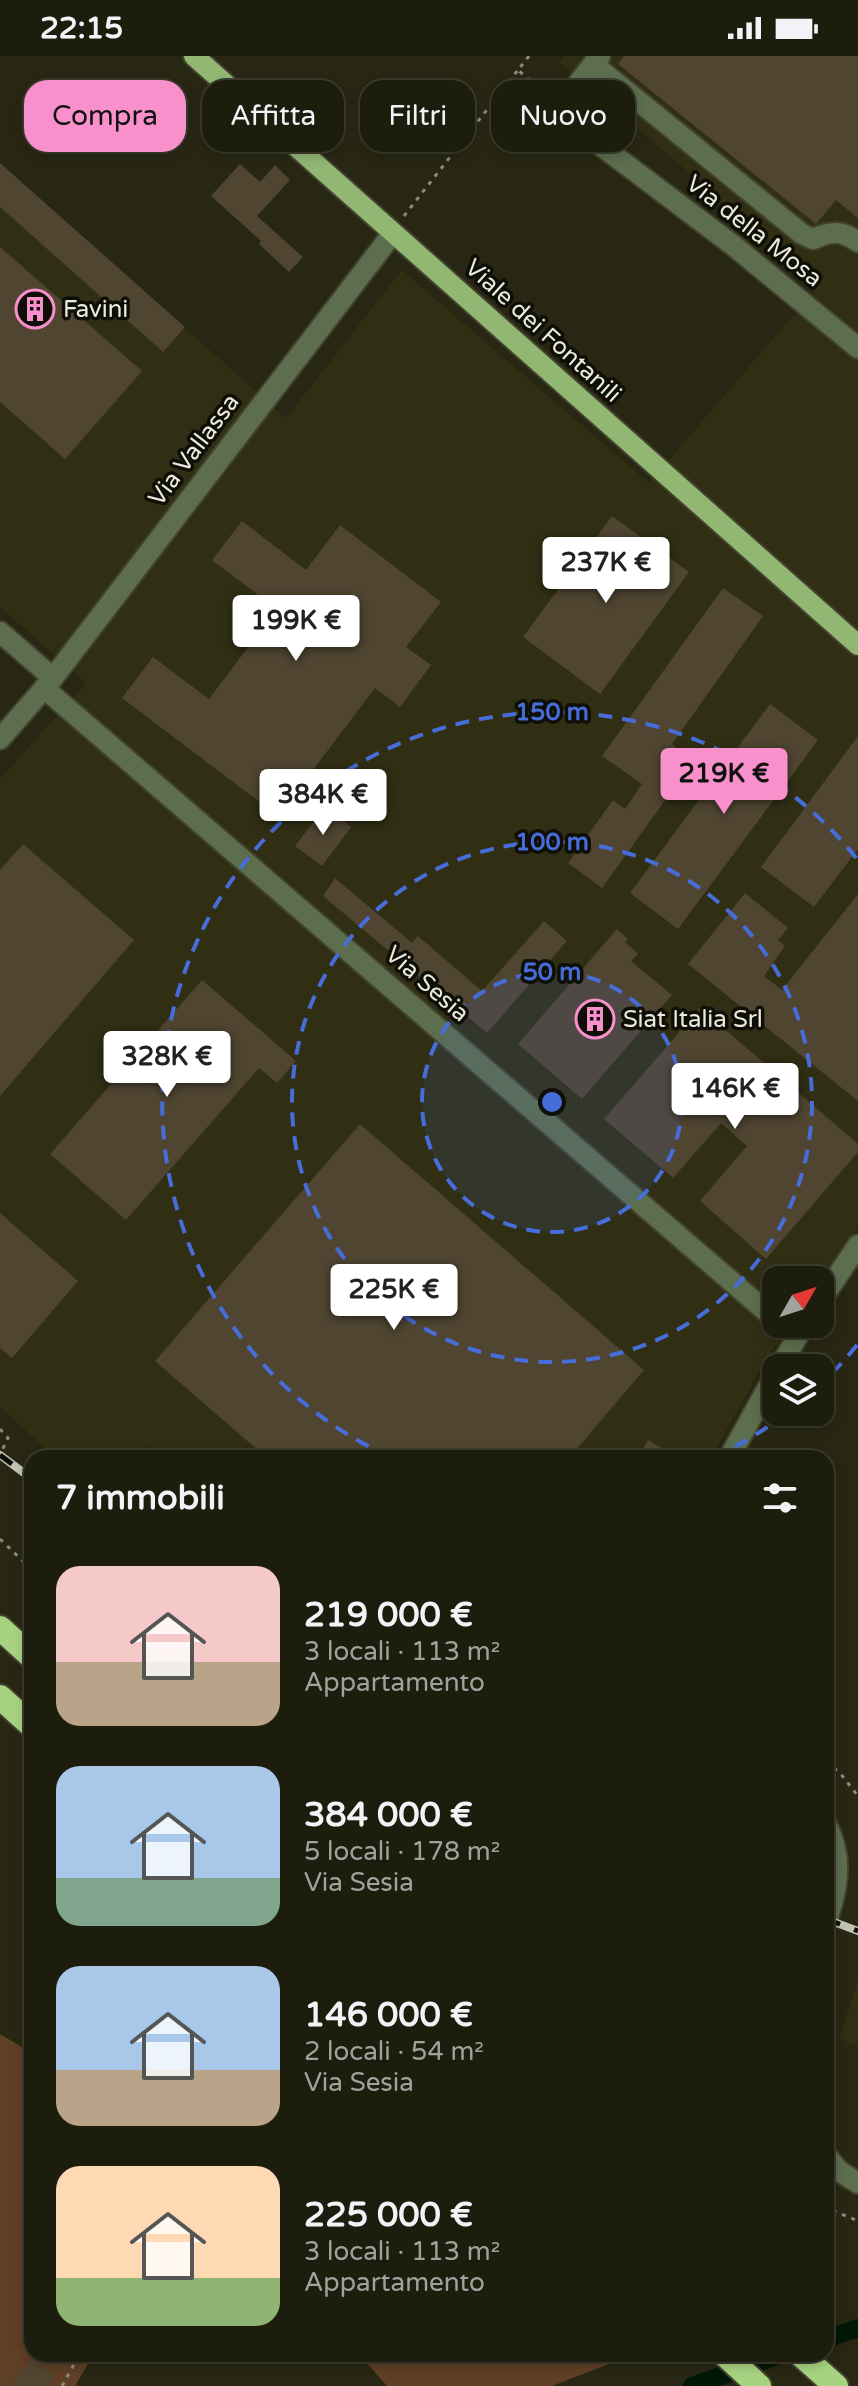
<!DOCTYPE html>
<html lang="it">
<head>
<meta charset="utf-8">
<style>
	:root { --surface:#1d1d0e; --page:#2a2a1c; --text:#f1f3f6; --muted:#a0a29e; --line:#3b3b2e; --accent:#f890cb }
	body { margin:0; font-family:"Varela Round",sans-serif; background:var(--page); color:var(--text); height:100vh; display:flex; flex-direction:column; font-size:30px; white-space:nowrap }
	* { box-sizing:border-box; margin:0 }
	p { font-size:26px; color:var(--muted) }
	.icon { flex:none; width:44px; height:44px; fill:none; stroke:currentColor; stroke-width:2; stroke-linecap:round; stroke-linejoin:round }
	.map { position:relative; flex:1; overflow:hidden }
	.sheet { position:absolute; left:24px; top:1394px; width:810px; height:912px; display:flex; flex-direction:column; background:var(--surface); border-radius:24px; box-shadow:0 4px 12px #0003,0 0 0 2px var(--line) }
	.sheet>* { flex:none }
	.banner { position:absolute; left:24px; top:24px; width:810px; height:72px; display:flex; gap:16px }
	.needle { width:52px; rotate:51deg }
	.fabs { position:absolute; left:762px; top:1210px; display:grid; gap:16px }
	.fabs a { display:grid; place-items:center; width:72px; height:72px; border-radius:16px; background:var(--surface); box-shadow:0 4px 12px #0003,0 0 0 2px var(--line); font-size:40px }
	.price { position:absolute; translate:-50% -68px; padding:0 18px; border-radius:8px; background:#fff; color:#222; font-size:26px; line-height:52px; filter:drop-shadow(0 2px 4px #0008) }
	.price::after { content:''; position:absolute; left:50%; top:48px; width:24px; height:18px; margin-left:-12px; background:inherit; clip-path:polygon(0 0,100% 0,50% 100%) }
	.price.on { background:var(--accent); color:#111 }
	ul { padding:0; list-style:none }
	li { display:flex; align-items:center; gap:24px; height:200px; padding:0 32px }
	li span { display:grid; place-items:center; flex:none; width:224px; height:160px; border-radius:24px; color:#555 }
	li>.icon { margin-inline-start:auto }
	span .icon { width:96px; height:96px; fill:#fffc; stroke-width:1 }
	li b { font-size:34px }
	h2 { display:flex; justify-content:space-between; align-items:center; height:96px; padding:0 32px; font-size:34px }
	.tag { padding:0 28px; border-radius:24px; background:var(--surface); box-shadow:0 4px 12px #0003,0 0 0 2px var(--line); font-size:28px; line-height:72px }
	.tag.on { background:var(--accent); color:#111 }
	.status { display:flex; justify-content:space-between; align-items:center; height:56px; padding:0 40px; background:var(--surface); direction:ltr }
	.status svg { height:22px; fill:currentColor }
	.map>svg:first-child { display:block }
</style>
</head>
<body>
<div class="status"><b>22:15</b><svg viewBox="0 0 49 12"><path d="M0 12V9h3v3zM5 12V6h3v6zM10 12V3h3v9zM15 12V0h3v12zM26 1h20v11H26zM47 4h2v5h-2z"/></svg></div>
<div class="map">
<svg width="858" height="2330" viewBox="0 0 858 2330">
	<rect width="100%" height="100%" fill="#272713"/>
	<path fill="#302f14" d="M564,0H858V1172L820,1226V1224H776V1268H791L765,1305L711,1402H161L150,1390L131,1402H56L0,1351V723L86,627L0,551V107L286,362L402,214L649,427L820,228L559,6Z
		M858,1924V1990L839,1983Z"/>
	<path fill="#5f3f25" d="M0,1978L32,1997V2298H94L75,2330H0Z
		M359,2298H635L552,2330H387Z"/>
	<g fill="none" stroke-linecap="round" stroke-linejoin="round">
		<path stroke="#001607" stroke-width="18" d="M826,2283L858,2272
			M692,2330L782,2298"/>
	</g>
	<path fill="#4f4531" d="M624,0H858V162L836,144L816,168L618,8Z
		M0,107L185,271L163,296L0,151Z
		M240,108L260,126L275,109L290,124L257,160L303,201L289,216L259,188L261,185L211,140Z
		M0,191L142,315L65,403L0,346Z
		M612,460L689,516L600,638L523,581Z
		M242,465L306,514L340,469L441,546L406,591L431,609L400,651L375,632L278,760L122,642L153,601L209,643L277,553L212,504Z
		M723,532L763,560L672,688L694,704L602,832L568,807L613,744L625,753L642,728L602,700Z
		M770,648L818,684L678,873L630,837Z
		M858,680V793L814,851L761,811Z
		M325,751L351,771L322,810L295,790Z
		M23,788L134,884L0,1040V814Z
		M335,822L412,887L418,880L482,935L544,865L567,885L487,977L323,840Z
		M745,837L788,872L778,884L785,890L764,920L782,934L858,838V1045L688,908Z
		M617,873L628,883L625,886L638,898L631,905L672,939L582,1043L518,988Z
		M202,924L296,1005L277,1027L259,1012L126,1164L50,1098Z
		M700,952L858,1088V1096L766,1203L700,1145L747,1090L721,1067L673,1122L604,1063Z
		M360,1068L644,1314L569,1402H267L155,1305Z
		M0,1157L78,1225L12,1302L0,1292Z
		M648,1384L679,1402H638Z
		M33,2302L55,2321L47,2330H10Z"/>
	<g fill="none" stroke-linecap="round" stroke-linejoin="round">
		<g stroke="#42422f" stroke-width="24">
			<path id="minor" d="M600,0C579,27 557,43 583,76L734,190L858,292
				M593,8L802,178L813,183C831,175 842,174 858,186
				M0,576L53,622
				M44,632L776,1264
				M0,683L53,622L393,177
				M820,1246L858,1189
				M779,1312L805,1268
				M729,1402L776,1317
				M826,1768C842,1798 839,1826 829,1858
				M826,2099L839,2115L858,2127"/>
		</g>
		<g stroke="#42422f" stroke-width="24">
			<path id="major" d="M194,0L858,589"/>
		</g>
		<g stroke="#42422f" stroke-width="28">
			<path id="highway" d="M0,1572L32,1601
				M0,1641L32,1670
				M724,2298L759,2330
				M800,2298L836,2330"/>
		</g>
		<path stroke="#8b8b7c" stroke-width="3" stroke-dasharray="4 6" stroke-linecap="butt" d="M529,0L518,14L553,46
			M404,160L518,14
			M824,1274L833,1260
			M0,1373L8,1382L0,1399
			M0,1483L32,1514
			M826,1706L840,1717L858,1740
			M826,2147L834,2155L858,2165
			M62,2330L80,2298"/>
		<use href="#minor" stroke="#5c6e4e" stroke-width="20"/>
		<use href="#major" stroke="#92b773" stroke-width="20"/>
		<use href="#highway" stroke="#a7d381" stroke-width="24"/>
		<g stroke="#c2c2b4" stroke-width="8">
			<path id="rail" d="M0,1399L32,1423
				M826,1863L858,1875"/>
		</g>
		<use href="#rail" stroke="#0f0f07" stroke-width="5" stroke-dasharray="15" stroke-linecap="butt"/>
	</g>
	<circle cx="552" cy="1046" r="130" fill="#466dd9" fill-opacity=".12"/>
	<g fill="none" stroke="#466dd9" stroke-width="4" stroke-dasharray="14 10">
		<circle cx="552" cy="1046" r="130"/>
		<circle cx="552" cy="1046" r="260"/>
		<path d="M857 1289A390 390 0 0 1 820 1329M787 1357A390 390 0 0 1 714 1401M390 1401A390 390 0 1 1 857 803"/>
	</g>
	<defs>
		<g id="building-ring" transform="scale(2)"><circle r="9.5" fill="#0f0f07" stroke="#f890cb" stroke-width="1.5"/><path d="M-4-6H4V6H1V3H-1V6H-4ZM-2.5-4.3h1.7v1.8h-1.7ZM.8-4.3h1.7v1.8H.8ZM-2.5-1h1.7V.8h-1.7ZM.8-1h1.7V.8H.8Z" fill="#f890cb"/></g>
	</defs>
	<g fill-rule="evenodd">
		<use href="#building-ring" x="35" y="253"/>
		<use href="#building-ring" x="595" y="963"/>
	</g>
	<g text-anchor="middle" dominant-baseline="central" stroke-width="7" stroke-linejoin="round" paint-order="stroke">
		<g font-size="24" fill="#eaeade" stroke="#0f0f07">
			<text transform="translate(754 175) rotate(38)">Via della Mosa</text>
			<text transform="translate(543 275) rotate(42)">Viale dei Fontanili</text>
			<text transform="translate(194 394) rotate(-53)">Via Vallassa</text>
			<text transform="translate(427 928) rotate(41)">Via Sesia</text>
		</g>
		<g font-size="24" fill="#eaeade" stroke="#0f0f07" text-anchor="start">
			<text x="63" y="253">Favini</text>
			<text x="623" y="963">Siat Italia Srl</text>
		</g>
	</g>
	<circle cx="552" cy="1046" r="12" fill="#466dd9" stroke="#0f0f07" stroke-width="4"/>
	<g font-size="24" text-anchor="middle" font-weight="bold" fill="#466dd9" stroke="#0f0f07" stroke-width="7" stroke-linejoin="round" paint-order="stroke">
		<text x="552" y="664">150 m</text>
		<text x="552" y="794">100 m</text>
		<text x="552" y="924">50 m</text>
	</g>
</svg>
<div class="fabs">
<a><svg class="needle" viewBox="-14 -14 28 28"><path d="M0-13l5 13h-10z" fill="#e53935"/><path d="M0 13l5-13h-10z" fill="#a0a29e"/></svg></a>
<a><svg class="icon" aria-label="layers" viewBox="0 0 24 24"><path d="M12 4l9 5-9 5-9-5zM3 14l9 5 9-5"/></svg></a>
</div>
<b class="price" style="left:606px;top:549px">237K €</b>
<b class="price" style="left:296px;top:607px">199K €</b>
<b class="price on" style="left:724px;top:760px">219K €</b>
<b class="price" style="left:323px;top:781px">384K €</b>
<b class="price" style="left:167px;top:1043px">328K €</b>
<b class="price" style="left:735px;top:1075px">146K €</b>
<b class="price" style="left:394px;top:1276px">225K €</b>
<div class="banner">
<a class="tag on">Compra</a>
<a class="tag">Affitta</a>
<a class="tag">Filtri</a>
<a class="tag">Nuovo</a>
</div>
<section class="sheet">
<h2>7 immobili<svg class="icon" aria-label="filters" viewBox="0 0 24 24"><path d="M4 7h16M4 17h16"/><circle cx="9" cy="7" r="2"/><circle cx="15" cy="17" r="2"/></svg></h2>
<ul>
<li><span style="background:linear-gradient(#f6c9c9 60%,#b9a48a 0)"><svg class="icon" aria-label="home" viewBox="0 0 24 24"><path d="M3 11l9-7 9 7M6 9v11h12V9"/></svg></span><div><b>219 000 €</b><p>3 locali · 113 m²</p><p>Appartamento</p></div></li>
<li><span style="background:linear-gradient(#a9c7e8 70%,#7fa58c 0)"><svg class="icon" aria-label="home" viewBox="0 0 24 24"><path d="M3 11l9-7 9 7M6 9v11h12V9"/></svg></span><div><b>384 000 €</b><p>5 locali · 178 m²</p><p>Via Sesia</p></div></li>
<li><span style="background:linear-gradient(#a9c7e8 65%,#b9a48a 0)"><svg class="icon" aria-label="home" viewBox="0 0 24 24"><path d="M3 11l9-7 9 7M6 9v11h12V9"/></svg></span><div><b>146 000 €</b><p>2 locali · 54 m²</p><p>Via Sesia</p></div></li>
<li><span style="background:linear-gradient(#ffd9b3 70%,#8fb573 0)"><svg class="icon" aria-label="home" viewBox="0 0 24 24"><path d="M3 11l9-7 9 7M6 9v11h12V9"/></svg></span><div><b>225 000 €</b><p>3 locali · 113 m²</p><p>Appartamento</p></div></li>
</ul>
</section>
</div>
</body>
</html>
